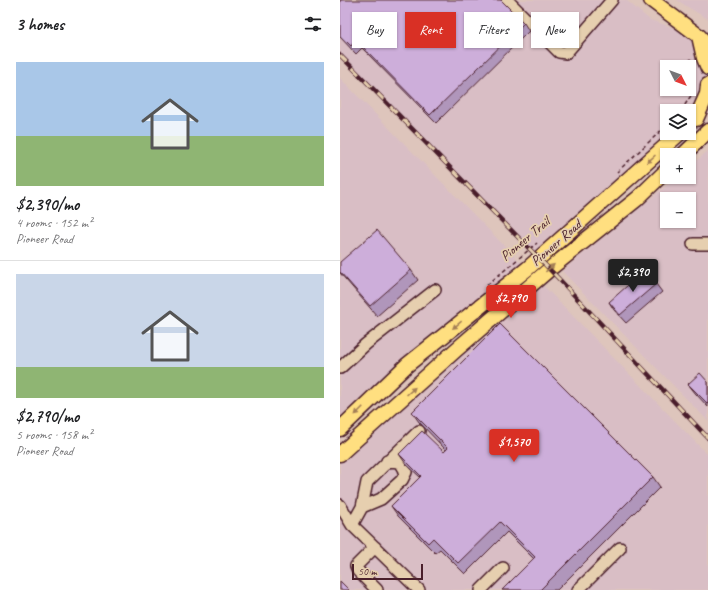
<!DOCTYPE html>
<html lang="en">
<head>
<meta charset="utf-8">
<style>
	:root { --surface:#fff; --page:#f6f6f6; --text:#202124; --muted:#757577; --line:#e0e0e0; --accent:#d93025 }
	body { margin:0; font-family:Caveat,sans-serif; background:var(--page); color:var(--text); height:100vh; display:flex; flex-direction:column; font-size:15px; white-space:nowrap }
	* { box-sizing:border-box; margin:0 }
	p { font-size:13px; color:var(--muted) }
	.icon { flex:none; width:22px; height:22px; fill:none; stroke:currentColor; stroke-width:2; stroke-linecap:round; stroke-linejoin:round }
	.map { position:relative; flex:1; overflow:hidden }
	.details { display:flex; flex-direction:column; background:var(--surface); width:340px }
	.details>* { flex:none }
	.top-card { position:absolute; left:12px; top:12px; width:296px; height:36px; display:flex; gap:8px }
	.needle { width:26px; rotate:132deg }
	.buttons { position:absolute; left:320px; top:60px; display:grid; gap:8px }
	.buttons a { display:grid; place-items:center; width:36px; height:36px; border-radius:0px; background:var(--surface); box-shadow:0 1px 3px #0004; font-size:20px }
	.scale { position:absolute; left:12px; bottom:10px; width:71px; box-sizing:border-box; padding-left:4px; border:2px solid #4a1f2b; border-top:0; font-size:11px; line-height:14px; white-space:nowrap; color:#4a1f2b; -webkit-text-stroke:3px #e6cfaf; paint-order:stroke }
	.price { position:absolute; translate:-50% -34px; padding:0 9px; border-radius:4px; background:var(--accent); color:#fff; font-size:13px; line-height:26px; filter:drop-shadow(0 1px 2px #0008) }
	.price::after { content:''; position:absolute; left:50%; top:24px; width:12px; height:9px; margin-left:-6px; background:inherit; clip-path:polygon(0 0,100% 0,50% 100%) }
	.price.active { background:#222; color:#fff }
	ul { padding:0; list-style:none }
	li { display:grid; align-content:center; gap:8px; height:212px; padding:0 16px }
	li+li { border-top:1px solid var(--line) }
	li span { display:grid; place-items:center; height:124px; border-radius:0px; color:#555 }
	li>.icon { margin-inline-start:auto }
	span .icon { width:72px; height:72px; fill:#fffc; stroke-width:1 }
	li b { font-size:17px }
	h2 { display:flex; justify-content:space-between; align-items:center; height:48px; padding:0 16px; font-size:17px }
	.pill { padding:0 14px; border-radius:0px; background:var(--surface); box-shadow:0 1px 3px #0004; font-size:14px; line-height:36px }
	.pill.active { background:var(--accent); color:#fff }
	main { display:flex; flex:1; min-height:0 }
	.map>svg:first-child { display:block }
</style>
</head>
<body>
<main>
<section class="details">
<h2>3 homes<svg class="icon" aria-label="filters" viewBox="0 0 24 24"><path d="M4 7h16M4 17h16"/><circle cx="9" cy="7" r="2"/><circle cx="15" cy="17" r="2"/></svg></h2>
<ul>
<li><span style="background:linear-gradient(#a9c7e8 60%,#8fb573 0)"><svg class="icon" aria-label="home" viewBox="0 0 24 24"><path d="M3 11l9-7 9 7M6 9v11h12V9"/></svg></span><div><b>$2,390/mo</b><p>4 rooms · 152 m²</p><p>Pioneer Road</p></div></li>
<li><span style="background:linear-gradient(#c9d6e8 75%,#8fb573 0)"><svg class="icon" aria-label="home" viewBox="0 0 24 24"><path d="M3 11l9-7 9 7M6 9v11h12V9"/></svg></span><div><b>$2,790/mo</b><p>5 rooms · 158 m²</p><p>Pioneer Road</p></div></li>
</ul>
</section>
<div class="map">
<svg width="368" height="590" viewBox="0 0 368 590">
	<rect width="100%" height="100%" fill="#dec5bc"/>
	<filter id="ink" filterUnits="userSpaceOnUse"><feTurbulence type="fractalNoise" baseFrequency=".025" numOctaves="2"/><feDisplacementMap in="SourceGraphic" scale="8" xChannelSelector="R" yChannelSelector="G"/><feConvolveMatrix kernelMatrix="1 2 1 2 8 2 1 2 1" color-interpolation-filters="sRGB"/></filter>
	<g filter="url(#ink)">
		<path fill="#d9bec5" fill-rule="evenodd" d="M0,0H286L310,20L359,36L368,66V85L356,119L349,125V111H327V133H340L201,257L0,57ZM327,67H349V89H327Z
			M337,0H368V19L351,9Z
			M0,78L187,269L0,429Z
			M368,151V421L222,271L337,177H349V167ZM327,199H349V221H327Z
			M197,279L368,455V590H0V454Z"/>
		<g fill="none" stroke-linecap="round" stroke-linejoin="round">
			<g stroke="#4a1f2b" stroke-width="14">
				<path id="minor" d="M167,0L219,52L226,53L272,0
					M353,244H368
					M0,368L26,344L95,290
					M0,505L12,525L79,590
					M22,507L27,482L79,431
					M12,525L22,507L41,499L62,480L66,472L60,462L47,461
					M35,547L16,566L18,571L37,590
					M141,590L163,568
					M238,590L280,548"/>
			</g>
			<g stroke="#4a1f2b" stroke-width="17">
				<path id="major" d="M311,0L359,36L368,46
					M359,36L364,58L368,68
					M356,119L367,94L368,85
					M343,155L368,131
					M0,429L67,365L187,269L340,133
					M0,454L117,349L212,267L297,199L327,170"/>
			</g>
			<path stroke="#4a1f2b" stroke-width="1.5" stroke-dasharray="4 3" stroke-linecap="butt" d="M350,59L353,64
				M341,111L354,91
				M277,172L327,125
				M147,285L197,243"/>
			<use href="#minor" stroke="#e6cfaf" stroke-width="11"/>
			<use href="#major" stroke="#ffdf80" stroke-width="14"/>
			<g stroke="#4a1f2b" stroke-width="4.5">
				<path id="rail" d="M0,55L218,278L368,438"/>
			</g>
			<use href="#rail" stroke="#e6cfaf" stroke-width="3" stroke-dasharray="9" stroke-linecap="butt"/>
		</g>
		<path fill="#b096bb" stroke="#4a1f2b" d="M0,0L184,23L189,31L96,123L22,48L16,54L0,37Z
			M71,270L78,280L37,316L0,273V272Z
			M316,284L322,292L286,323L274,310L269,302Z
			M368,382V407L356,394L348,384Z
			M72,412L313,477L320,487L217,590H162L194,559L167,532L125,574L100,549L95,553L58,516L51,506L80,477L66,464L59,454L104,452L106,450L79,422Z"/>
		<path fill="#cdaeda" stroke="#4a1f2b" d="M0,0H161L184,23L90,115L16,40L11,46L0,35Z
			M37,230L71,270L30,306L0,272V262Z
			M305,270L316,284L280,315L269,302Z
			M160,324L313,477L200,590H162L195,557L160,522L118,563L93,538L88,543L51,506L81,476L59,454L82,431L104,452L108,448L72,412Z
			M360,373L368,382V404L348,384Z
			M0,581L9,590H0Z"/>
		<defs><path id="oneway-solid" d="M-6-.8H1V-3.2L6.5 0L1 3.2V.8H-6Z"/></defs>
		<g fill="#a47f56">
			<use href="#oneway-solid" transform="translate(311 159) rotate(138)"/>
			<use href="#oneway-solid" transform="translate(210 268) rotate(-40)"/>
			<use href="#oneway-solid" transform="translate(117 325) rotate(141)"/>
			<use href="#oneway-solid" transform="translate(71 391) rotate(-42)"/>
			<use href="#oneway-solid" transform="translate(19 411) rotate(135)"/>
		</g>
	</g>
	<g text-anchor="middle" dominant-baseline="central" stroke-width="3.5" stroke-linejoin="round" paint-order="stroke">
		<g font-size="14" fill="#4a1f2b" stroke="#e6cfaf">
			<text transform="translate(185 239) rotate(-40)">Pioneer Trail</text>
			<text transform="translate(216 243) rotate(-41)">Pioneer Road</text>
		</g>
	</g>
</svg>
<div class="buttons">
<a><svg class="needle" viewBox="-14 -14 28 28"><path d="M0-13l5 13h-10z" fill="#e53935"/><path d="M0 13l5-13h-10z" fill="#757577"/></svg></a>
<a><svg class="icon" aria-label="layers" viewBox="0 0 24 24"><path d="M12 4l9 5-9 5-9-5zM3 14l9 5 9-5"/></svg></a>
<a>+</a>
<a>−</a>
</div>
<div class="scale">50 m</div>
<b class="price active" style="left:293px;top:293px">$2,390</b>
<b class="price" style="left:171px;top:319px">$2,790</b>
<b class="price" style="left:174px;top:463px">$1,570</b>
<div class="top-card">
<a class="pill">Buy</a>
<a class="pill active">Rent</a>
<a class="pill">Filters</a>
<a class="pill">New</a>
</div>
</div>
</main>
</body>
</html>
